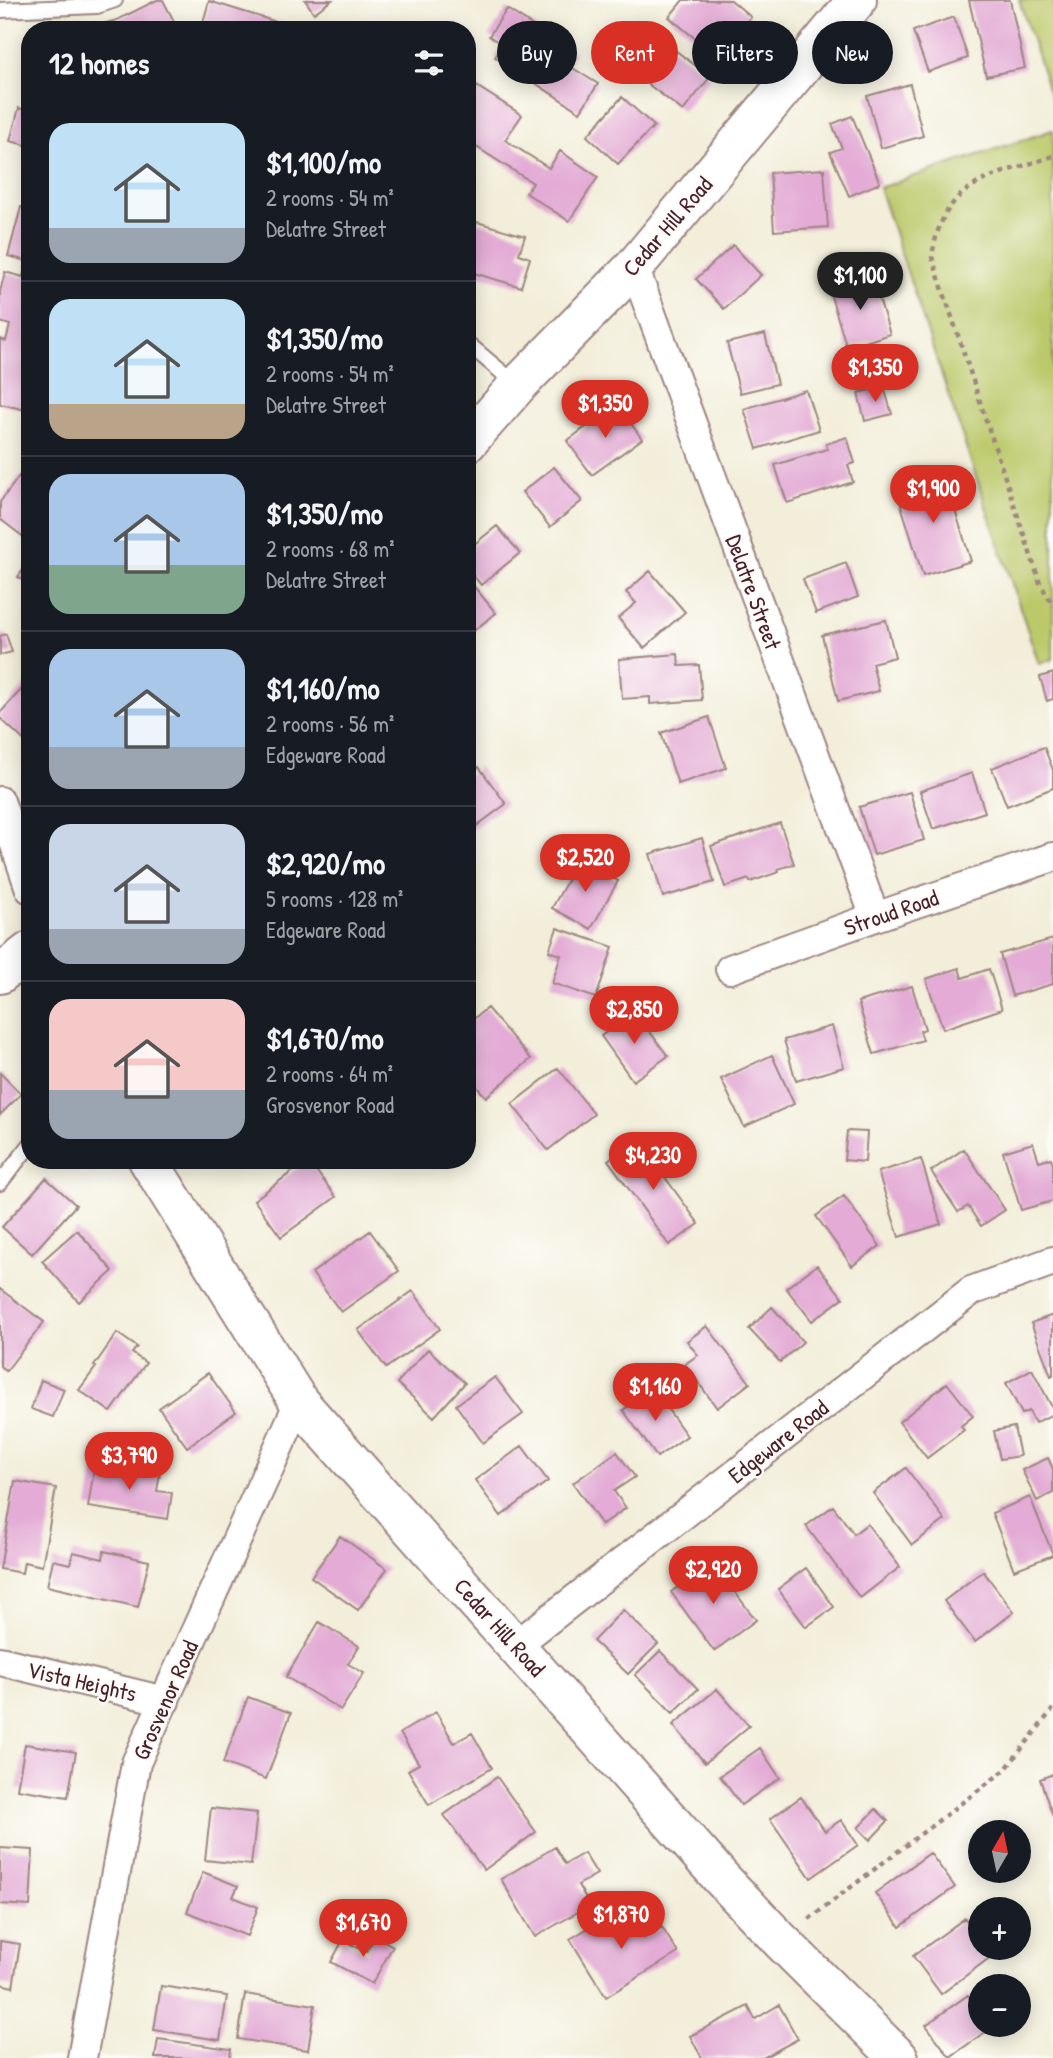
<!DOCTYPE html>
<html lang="en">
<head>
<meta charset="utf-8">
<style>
	:root { --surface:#171b24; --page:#20242c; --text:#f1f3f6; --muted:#9ea1a6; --line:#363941; --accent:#d93025 }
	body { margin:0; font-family:"Patrick Hand",sans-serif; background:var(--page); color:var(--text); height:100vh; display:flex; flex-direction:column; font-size:26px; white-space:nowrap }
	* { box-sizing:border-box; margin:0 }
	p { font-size:23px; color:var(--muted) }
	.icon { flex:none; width:38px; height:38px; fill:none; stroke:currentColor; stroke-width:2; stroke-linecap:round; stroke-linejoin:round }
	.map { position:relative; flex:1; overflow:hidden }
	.details { position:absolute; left:21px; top:21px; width:455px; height:1148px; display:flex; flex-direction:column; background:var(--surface); border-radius:28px; box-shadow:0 4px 18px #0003 }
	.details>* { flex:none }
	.hud { position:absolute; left:497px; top:21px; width:450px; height:63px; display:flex; gap:14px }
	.needle { width:46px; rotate:9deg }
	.buttons { position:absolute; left:968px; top:1820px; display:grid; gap:14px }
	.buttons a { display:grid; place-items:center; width:63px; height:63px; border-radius:50%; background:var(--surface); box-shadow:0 4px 18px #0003; font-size:35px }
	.price { position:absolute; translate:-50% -60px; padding:0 16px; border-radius:24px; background:var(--accent); color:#fff; font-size:23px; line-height:46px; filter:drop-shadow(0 2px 4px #0008) }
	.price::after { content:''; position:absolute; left:50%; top:42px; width:21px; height:16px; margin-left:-10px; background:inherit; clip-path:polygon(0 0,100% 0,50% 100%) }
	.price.current { background:#222; color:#fff }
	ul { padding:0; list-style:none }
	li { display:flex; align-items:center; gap:21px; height:175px; padding:0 28px }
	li+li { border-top:2px solid var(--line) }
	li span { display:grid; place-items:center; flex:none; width:196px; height:140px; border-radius:21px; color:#555 }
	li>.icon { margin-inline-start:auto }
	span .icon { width:84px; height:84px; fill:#fffc; stroke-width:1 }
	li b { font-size:30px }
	h2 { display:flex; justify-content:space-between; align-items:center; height:84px; padding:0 28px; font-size:30px }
	.chip { padding:0 24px; border-radius:32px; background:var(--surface); box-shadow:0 4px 18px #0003; font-size:24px; line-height:63px }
	.chip.current { background:var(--accent); color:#fff }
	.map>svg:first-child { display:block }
</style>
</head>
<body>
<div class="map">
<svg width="1053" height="2058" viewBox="0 0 1053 2058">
	<rect width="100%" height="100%" fill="#fdfcf7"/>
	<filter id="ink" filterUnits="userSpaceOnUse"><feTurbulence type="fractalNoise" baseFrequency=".0143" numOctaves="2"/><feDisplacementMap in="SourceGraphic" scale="14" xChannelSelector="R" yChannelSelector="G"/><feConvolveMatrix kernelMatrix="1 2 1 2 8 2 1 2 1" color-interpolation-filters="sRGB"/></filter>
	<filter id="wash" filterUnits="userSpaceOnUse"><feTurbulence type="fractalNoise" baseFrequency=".00686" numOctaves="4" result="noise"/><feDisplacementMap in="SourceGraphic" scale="28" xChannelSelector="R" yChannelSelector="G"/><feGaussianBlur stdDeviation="1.57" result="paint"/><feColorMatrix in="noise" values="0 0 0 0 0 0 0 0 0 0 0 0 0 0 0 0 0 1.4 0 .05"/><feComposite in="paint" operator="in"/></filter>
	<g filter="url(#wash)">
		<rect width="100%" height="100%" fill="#f2eeda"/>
		<path fill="#bbc96b" stroke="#82744b" stroke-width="2" d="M1019,0H1053V103Z
			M1053,130V659L1039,664L879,188Z"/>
		<g id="blocks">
			<path fill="#e3abd5" d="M157,0H163L176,25L167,30H81L117,20Z
				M305,0H332L314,13Z
				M683,0H731L751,17L718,57L669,17Z
				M969,0H1010L1025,68L986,76Z
				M209,1L283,24L281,30H201Z
				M507,9L575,53L568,65L598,84L580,112L495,57L503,45L489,36Z
				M954,17L968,58L928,72L913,31Z
				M649,30L710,77L683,111L622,64Z
				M467,80L522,115L505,140L549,168L560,151L598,177L569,221L526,193L533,183L467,141Z
				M910,84L923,136L881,148L867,96Z
				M29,95L30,96V146L10,141L19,108L25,110Z
				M622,97L654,126L618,164L587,136Z
				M852,116L880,183L849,196L830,152L842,148L832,124Z
				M824,169L828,227L774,231L770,173Z
				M21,207L30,209V379L22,409L0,404V339L6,341L10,325L0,322V292L5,272L23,277L27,261L8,256Z
				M477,222L525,236L519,254L530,258L521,287L467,271V238L471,239Z
				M733,245L761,275L724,309L696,279Z
				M872,276L890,334L847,348L829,290Z
				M765,334L777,384L740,393L727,343Z
				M884,387L892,414L865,421L858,393Z
				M806,390L819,430L757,449L744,409Z
				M617,404L642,439L592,475L567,441Z
				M847,437L855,463L848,465L853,482L787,503L775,465L827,449L826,444Z
				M554,467L582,501L550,527L522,492Z
				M20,475L30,483V542L0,519V502Z
				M944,475L971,561L923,576L896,489Z
				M497,526L520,553L481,585L467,568V550Z
				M30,561V585L18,577Z
				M846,563L858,597L816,613L803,579Z
				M650,571L685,612L644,648L618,618L636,603L626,592Z
				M467,578L496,613L467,636Z
				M886,620L895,657L872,663L879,691L838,701L822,635Z
				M6,634L12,652L0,655V636Z
				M678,654L679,666L699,665L702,700L650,704V697L622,699L619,659Z
				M1053,673V699L1047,701L1040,677Z
				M30,680V746L0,718V713Z
				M709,717L726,768L678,784L661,733Z
				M1044,747L1053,770V788L1007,806L992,768Z
				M479,767L506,804L467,833V776Z
				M972,773L985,812L933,829L920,791Z
				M910,792L924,840L874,855L859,807Z
				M780,823L794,864L778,869L779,872L750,882L749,879L725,887L711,846Z
				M702,838L714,882L663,897L650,854Z
				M579,859L618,881L591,929L552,908Z
				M557,928L613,947L596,998L552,983L561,955L549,951Z
				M1053,939V984L1012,996L1000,954Z
				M959,968L962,978L989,969L1002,1009L943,1029L926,979Z
				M912,986L925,1029L920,1031L923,1040L874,1054L858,1002Z
				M487,1008L531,1059L486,1097L467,1076V1024Z
				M635,1012L668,1056L633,1081L601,1036Z
				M832,1026L844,1067L796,1081L784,1040Z
				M772,1055L794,1104L744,1127L721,1079Z
				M558,1068L594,1114L548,1150L512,1104Z
				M0,1073L21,1094L0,1115Z
				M847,1131L867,1132L865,1162L844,1160Z
				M637,1139L699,1224L669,1245L608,1160Z
				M1033,1143L1039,1161L1051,1158L1053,1164V1201L1021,1210L1003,1152Z
				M964,1149L1005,1210L981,1226L968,1206L958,1212L931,1171Z
				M921,1159L941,1224L899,1237L878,1172Z
				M308,1160L336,1197L281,1237L254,1200Z
				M46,1178L76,1205L32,1254L2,1227Z
				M844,1196L880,1246L852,1266L816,1216Z
				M77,1230L113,1271L79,1302L42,1261Z
				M370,1231L399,1271L341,1312L312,1273Z
				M817,1265L843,1298L812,1321L786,1288Z
				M0,1289L44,1322L6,1371L0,1366Z
				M413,1291L440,1329L386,1368L358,1330Z
				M772,1307L803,1342L780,1362L749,1329Z
				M1053,1315V1375L1051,1376L1031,1323Z
				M707,1326L750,1383L717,1408L685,1364L698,1355L687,1341Z
				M117,1333L137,1347L132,1353L146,1363L111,1412L79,1390L96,1367L94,1366Z
				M428,1349L465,1383L434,1417L397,1383Z
				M1032,1369L1053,1409V1414L1035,1423L1029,1411L1022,1414L1006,1383Z
				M208,1373L236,1412L187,1447L159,1408Z
				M495,1377L523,1414L483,1443L456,1405Z
				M41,1380L64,1389L53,1417L31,1409Z
				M947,1383L973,1416L961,1426L964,1430L927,1458L899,1422Z
				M653,1389L687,1436L657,1457L623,1410Z
				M1014,1427L1020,1456L1000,1459L994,1431Z
				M522,1446L548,1481L501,1516L475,1480Z
				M617,1452L635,1477L614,1491L626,1508L602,1525L573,1483Z
				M1048,1458L1053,1469V1493L1037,1501L1022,1470Z
				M95,1463L160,1473L157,1491L172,1493L168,1519L88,1507Z
				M906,1468L945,1520L912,1545L873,1493Z
				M15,1481L56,1488L42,1566L24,1562L22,1573L0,1569Z
				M1030,1497L1053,1555L1014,1570L992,1513Z
				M833,1506L854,1534L867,1524L900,1567L860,1598L806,1526Z
				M340,1536L387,1569L358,1610L311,1577Z
				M104,1551L149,1561L138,1607L47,1586L53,1560L70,1564L73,1552L103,1559Z
				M712,1562L756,1620L714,1651L671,1592Z
				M806,1568L834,1607L806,1627L778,1589Z
				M983,1571L1014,1612L975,1642L944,1601Z
				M623,1610L658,1644L628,1674L593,1641Z
				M319,1622L359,1646L348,1664L364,1673L341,1710L286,1677Z
				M660,1651L698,1689L673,1713L635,1675Z
				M717,1689L749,1726L705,1763L673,1725Z
				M248,1697L291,1713L266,1779L223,1763Z
				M436,1712L454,1743L472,1733L492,1768L429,1805L408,1770L419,1764L400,1733Z
				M25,1744L76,1752L68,1797L17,1789Z
				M760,1748L780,1778L741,1805L720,1776Z
				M1053,1774V1817L1040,1779Z
				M497,1777L536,1832L484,1870L444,1815Z
				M801,1797L825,1831L841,1820L858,1845L811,1878L770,1819Z
				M211,1808L257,1813L251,1865L205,1860Z
				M876,1809L888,1821L870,1840L858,1828Z
				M555,1847L565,1864L584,1853L597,1874L578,1885L590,1905L535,1937L501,1879Z
				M0,1848L33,1850L30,1906L0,1904Z
				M930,1853L955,1887L900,1927L875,1893Z
				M203,1872L238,1886L233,1897L258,1907L247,1936L187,1912Z
				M625,1906L644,1938L662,1927L678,1953L606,1997L570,1939Z
				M965,1918L980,1939V1948H986L992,1956L941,1994L913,1956Z
				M375,1936L393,1946L372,1984L331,1962L343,1940L367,1952Z
				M0,1941L20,1944L13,1987L0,1984Z
				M161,1986L227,1996L220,2040L154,2030Z
				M245,1994L315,2005L308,2050L238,2039Z
				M968,1995L980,2011V2025H990L992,2027L950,2057L926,2025Z
				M779,2005L798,2039L763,2058H702L690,2036L748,2006L755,2019Z
				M158,2039L231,2049L230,2058H155Z"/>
		</g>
	</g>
	<g filter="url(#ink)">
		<use href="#blocks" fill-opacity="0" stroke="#9e8682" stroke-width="2"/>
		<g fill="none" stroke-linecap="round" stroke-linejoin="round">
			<g stroke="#9e8682" stroke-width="18">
				<path id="lane" d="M0,10L97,6L115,0
					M467,343L517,385
					M0,1183L30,1145"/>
			</g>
			<g stroke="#9e8682" stroke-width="32">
				<path id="street" d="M634,267L875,917
					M0,801L30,889
					M730,969L875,917L1053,857
					M516,1645L971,1291L1053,1261
					M0,1661L165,1701
					M82,2058L136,1763L299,1402"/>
			</g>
			<g stroke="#9e8682" stroke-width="42">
				<path id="secondary" d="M467,443L518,385L634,267L857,0
					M0,974L30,951
					M148,1160L299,1402L722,1879L780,1940L899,2058"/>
			</g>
			<path stroke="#9e8682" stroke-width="4.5" stroke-dasharray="5 5" stroke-linecap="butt" d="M1053,156C990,178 943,180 932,257L1040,583L1053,606
				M809,1919L1005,1770L1053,1709"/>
			<use href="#lane" stroke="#fff" stroke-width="14"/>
			<use href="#street" stroke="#fff" stroke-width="28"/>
			<use href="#secondary" stroke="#fff" stroke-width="38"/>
		</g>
	</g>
	<g text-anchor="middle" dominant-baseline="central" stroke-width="5" stroke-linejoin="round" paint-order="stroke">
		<g font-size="23" fill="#4a1f2b" stroke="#fdfcf7">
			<text transform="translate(667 226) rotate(-49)">Cedar Hill Road</text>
			<text transform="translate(754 592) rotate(70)">Delatre Street</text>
			<text transform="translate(891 912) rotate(-19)">Stroud Road</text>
			<text transform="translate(778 1441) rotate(-38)">Edgeware Road</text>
			<text transform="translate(500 1627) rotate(48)">Cedar Hill Road</text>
			<text transform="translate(82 1681) rotate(13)">Vista Heights</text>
			<text transform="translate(165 1700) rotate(-66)">Grosvenor Road</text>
		</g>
	</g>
</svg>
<div class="buttons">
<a><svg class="needle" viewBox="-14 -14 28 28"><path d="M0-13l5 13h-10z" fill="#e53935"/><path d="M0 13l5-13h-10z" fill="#9ea1a6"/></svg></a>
<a>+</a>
<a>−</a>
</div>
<b class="price current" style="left:860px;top:312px">$1,100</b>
<b class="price" style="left:875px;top:404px">$1,350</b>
<b class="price" style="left:605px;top:440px">$1,350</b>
<b class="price" style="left:933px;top:525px">$1,900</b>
<b class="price" style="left:585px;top:894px">$2,520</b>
<b class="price" style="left:634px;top:1046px">$2,850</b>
<b class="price" style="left:653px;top:1192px">$4,230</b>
<b class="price" style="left:655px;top:1423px">$1,160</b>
<b class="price" style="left:129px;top:1492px">$3,790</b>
<b class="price" style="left:713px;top:1606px">$2,920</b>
<b class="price" style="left:621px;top:1951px">$1,870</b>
<b class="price" style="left:363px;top:1959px">$1,670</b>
<div class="hud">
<a class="chip">Buy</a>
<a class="chip current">Rent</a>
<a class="chip">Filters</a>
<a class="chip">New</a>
</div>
<section class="details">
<h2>12 homes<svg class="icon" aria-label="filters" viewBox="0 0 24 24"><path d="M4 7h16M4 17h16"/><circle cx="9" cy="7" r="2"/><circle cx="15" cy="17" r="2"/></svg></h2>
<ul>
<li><span style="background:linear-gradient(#bfe0f5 75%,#9aa5b1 0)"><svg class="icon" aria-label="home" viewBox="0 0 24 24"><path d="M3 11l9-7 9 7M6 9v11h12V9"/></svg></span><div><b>$1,100/mo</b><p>2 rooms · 54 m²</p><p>Delatre Street</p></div></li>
<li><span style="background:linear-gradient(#bfe0f5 75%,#b9a48a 0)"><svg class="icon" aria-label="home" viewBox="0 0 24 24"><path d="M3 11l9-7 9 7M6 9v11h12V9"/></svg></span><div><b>$1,350/mo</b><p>2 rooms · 54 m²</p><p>Delatre Street</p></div></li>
<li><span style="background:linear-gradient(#a9c7e8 65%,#7fa58c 0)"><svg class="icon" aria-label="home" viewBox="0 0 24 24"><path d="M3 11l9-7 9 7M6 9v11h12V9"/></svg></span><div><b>$1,350/mo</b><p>2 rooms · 68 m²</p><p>Delatre Street</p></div></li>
<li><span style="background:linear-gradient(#a9c7e8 70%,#9aa5b1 0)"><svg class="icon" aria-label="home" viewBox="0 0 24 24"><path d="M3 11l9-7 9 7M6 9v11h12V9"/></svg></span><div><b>$1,160/mo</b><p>2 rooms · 56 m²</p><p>Edgeware Road</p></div></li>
<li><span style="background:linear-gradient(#c9d6e8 75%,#9aa5b1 0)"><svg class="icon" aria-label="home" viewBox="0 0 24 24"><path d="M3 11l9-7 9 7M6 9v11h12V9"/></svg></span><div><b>$2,920/mo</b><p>5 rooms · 128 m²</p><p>Edgeware Road</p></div></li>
<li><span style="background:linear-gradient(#f6c9c9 65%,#9aa5b1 0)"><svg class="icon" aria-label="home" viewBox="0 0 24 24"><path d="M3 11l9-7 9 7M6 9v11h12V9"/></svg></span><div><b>$1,670/mo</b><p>2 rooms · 64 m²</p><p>Grosvenor Road</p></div></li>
</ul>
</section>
</div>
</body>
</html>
